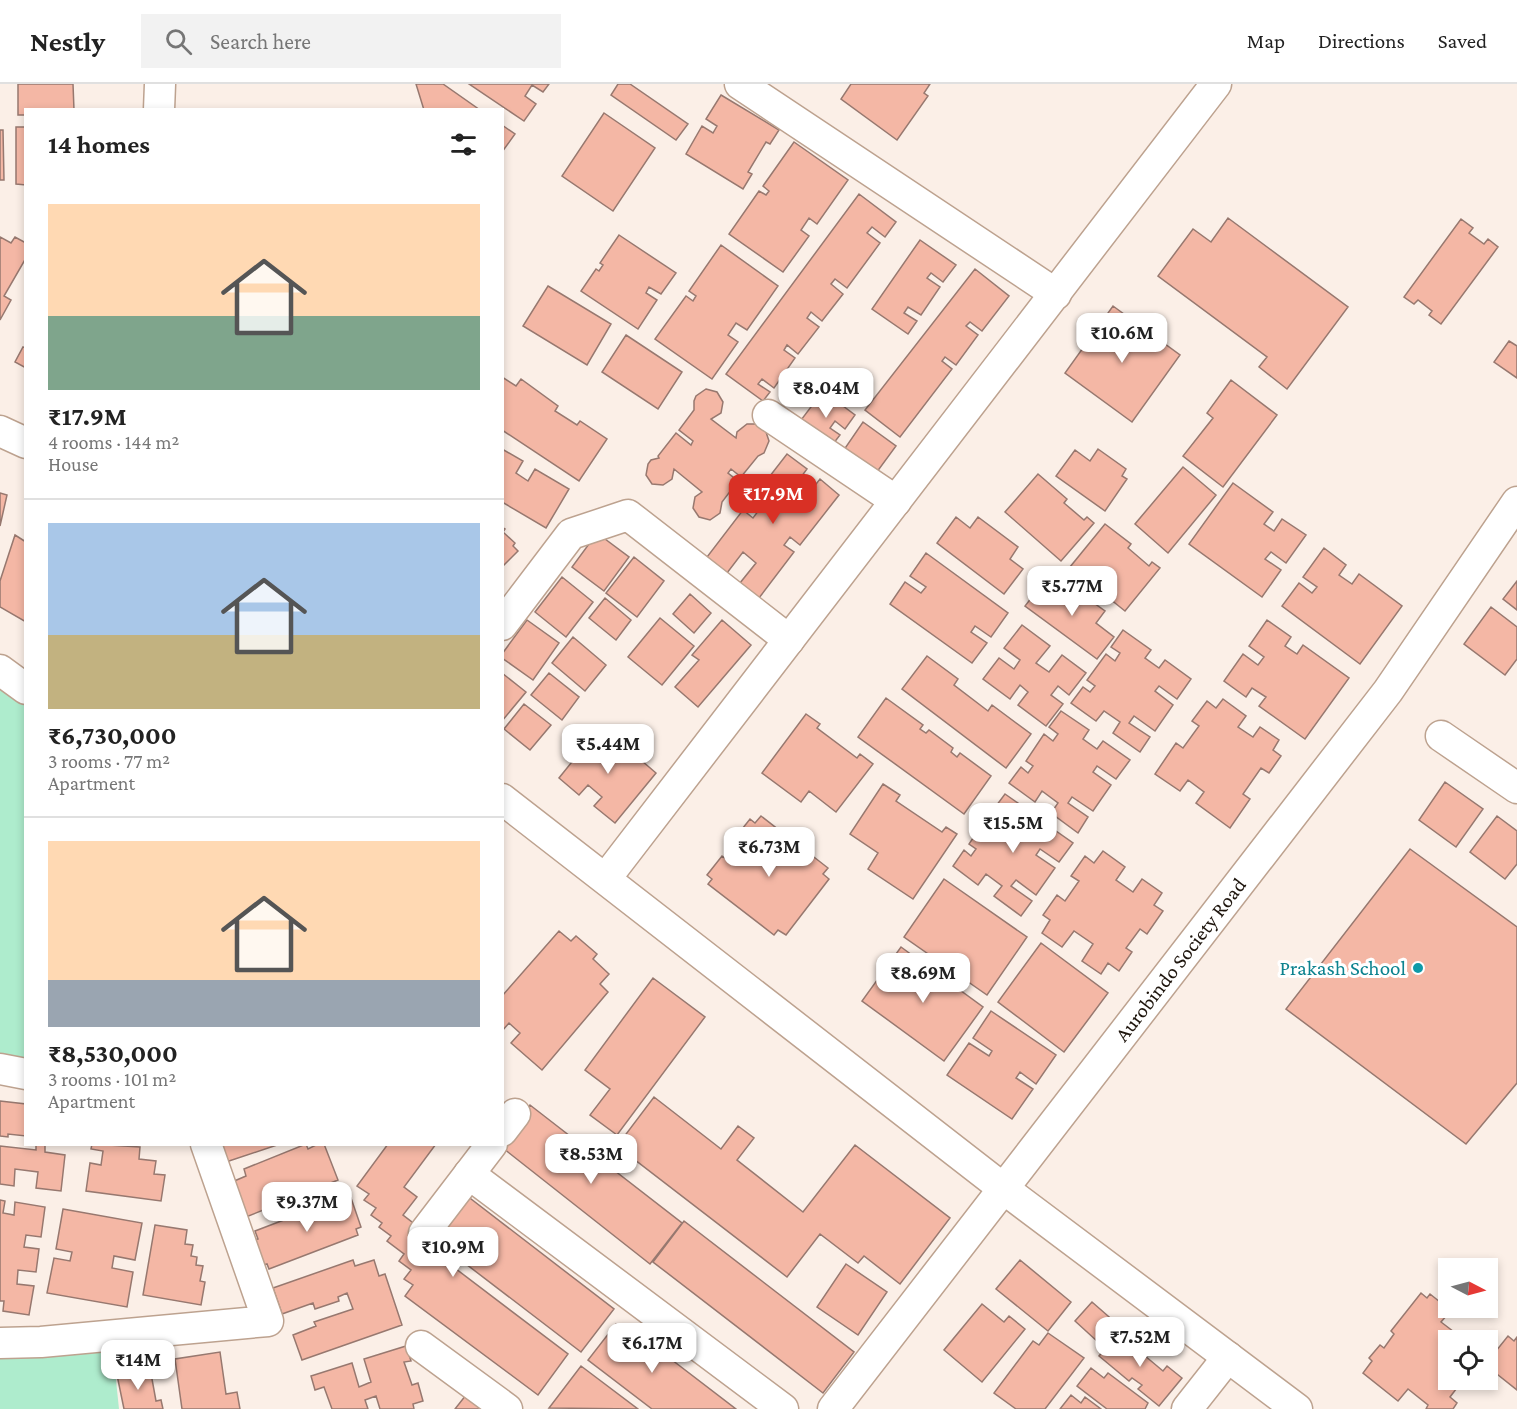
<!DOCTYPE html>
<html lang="en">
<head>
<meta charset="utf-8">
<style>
	:root { --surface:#fff; --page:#f2f2f2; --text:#222; --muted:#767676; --line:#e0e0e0; --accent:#d93025 }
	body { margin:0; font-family:"Crimson Pro",serif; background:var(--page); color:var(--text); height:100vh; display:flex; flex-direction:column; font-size:22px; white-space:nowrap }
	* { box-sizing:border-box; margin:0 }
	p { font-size:20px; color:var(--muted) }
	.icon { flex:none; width:33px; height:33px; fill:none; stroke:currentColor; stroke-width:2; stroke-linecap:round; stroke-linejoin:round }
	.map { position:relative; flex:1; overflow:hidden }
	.sheet { position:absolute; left:24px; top:24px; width:480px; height:1038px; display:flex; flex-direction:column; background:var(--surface); border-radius:0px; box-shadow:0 3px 9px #0003 }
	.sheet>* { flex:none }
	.needle { width:39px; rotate:96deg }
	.fabs { position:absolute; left:1438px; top:1174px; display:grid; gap:12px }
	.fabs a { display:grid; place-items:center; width:60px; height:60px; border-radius:0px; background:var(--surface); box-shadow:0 3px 9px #0003; font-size:30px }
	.price { position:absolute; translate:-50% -51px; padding:0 14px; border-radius:12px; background:#fff; color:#222; font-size:20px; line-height:39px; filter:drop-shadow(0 2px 3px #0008) }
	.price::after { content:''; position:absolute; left:50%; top:36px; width:18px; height:14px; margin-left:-9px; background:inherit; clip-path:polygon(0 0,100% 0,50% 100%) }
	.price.active { background:var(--accent); color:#fff }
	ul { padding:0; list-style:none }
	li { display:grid; align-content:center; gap:12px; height:318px; padding:0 24px }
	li+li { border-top:2px solid var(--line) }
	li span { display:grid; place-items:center; height:186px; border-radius:0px; color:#555 }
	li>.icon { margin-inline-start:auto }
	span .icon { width:108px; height:108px; fill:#fffc; stroke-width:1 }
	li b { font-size:26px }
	h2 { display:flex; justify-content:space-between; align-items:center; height:72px; padding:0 24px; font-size:26px }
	header { display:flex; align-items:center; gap:36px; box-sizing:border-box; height:84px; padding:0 30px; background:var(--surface); border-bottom:2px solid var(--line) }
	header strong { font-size:28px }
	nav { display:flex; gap:33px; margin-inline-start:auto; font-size:21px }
	.search { width:420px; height:54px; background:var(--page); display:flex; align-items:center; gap:15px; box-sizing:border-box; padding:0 21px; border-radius:0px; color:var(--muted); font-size:22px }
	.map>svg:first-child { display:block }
</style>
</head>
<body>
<header>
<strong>Nestly</strong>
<div class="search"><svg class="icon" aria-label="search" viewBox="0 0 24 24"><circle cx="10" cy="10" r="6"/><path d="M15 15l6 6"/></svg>Search here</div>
<nav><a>Map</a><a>Directions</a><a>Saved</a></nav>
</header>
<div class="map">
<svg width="1517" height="1325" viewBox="0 0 1517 1325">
	<rect width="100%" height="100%" fill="#fbefe7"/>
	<path fill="#aeeccd" d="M0,599L25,618V981L0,976Z
		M112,1258L119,1325H0V1271Z"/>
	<path fill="#f4b7a5" stroke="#97786f" stroke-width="1.5" d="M18,0H73L74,26H26V31H18Z
		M416,0H443L480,26H424Z
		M469,0H549L543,8L532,1L525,12L536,20L524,37Z
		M618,0H630L688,40L676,56L611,11Z
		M851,0H930L924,9L928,12L897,56L841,15Z
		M721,11L779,46L770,60L766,58L748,88L752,90L743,105L686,70L702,42L713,49L717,42L706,35Z
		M604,29L655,64L613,127L562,92Z
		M502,41L515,50L502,68Z
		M16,43H26V101L16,100Z
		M0,46H3L4,96H0Z
		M794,58L848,96L817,140L809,134L801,146L809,152L783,188L729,150L759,107L766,111L769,107L763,102Z
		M859,110L896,138L885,153L872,143L867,149L880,159L847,204L835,195L831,200L843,210L822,237L811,228L807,234L819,243L798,270L787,261L784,266L795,274L774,304L762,295L758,300L770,308L763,317L726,290Z
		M1228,134L1348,223L1287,305L1259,283L1267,273L1158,192L1193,145L1211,158Z
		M1461,135L1473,144L1469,149L1484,160L1488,155L1498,163L1441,240L1429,231L1432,227L1418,216L1414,220L1404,213Z
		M619,151L676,189L661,210L649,203L646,209L657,216L638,245L581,207L596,185L599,187L603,181L600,179Z
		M0,153L11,159L15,153L26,159V174L4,212L11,216L0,236Z
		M920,156L956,181L943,198L931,189L927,194L940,203L921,231L908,223L904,229L917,237L908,250L872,225Z
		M721,161L778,202L747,246L736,239L728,251L738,258L712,295L655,255L686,212L693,217L696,212L689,207Z
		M975,185L1009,212L982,247L970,238L966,242L978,251L956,281L945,273L942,277L952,285L900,353L865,326Z
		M548,202L611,240L587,281L523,242Z
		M1113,222L1180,271L1132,338L1065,289Z
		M626,251L682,288L658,325L602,288Z
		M1509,257L1517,262V294L1494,278Z
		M23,263L26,264V284L15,278Z
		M502,293L516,302L521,295L558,322L555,327L577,341L580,337L607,355L579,397L502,346Z
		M1231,296L1277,331L1223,403L1183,372L1213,334L1207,329Z
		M706,305L717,308L723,318L721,329L711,335L736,354L737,348L747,340H760L765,345L769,357L764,369L758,372L741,393L731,385L728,389L738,397L722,418L720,429L710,436L699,433L693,424L695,413L702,408L674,385L672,395L663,401L652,400L646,391L648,380L651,376L659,374L658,372L676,349L691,361L693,357L679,346L694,326V317L696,312Z
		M823,307L855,331L845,345L835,337L830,344L840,351L830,364L798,340Z
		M863,338L896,362L871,396L839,373Z
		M502,365L523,377L516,389L528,397L535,385L569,405L546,444L502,418Z
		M1098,365L1126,385L1122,392L1127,395L1105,427L1056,392L1075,366L1090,377Z
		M787,370L807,385L793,404L805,414L820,395L839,411L800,461L790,453L784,461L794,468L759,514L740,499L756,479L743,468L727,489L707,473L743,426L753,434L759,426L749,419Z
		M1183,383L1216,411L1168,469L1135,440Z
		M1038,390L1067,415L1064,419L1084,436L1087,433L1094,439L1061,477L1005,428Z
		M1233,399L1273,428L1264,440L1274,447L1282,435L1306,451L1286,479L1271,468L1265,475L1281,486L1262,513L1189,460Z
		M0,409L7,411L0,442Z
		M956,433L970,444L978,433L1018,463L1010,475L1023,485L1004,510L937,459Z
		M1105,440L1131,460L1128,464L1149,482L1152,478L1160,484L1125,527L1070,483Z
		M502,443L505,445L503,448L515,459L513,462L518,467L502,483Z
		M597,449L629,473L604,507L572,483Z
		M15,451L26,458V538L0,523V497Z
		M1324,464L1346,481L1339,491L1352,500L1359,490L1402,522L1360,580L1282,522L1299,499L1312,509L1317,503L1303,493Z
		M926,469L1008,529L991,553L975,542L971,548L987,559L972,579L890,520L905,498L921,509L926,503L910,492Z
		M634,473L664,497L637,533L606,509Z
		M562,493L593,518L566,553L535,528Z
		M1063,497L1105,527L1096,539L1114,553L1097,575L1025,522L1042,500L1054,509Z
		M1517,497V526L1503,515Z
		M690,510L711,529L694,549L673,530Z
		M605,514L631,536L616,556L589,534Z
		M1491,523L1517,543V575L1505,591L1464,560Z
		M660,534L694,562L662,601L628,573Z
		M527,536L559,559L533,596L502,574V570Z
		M722,536L751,561L698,623L675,603L699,576L692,571Z
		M1267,536L1291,553L1285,562L1297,570L1303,561L1349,594L1305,655L1259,622L1266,613L1252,604L1246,613L1224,597L1243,570L1258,581L1264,573L1249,562Z
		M1022,541L1050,562L1036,579L1049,588L1062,571L1086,589L1069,611L1058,602L1051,611L1063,620L1046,642L1018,621L1028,608L1020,601L1010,615L983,595L999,574L1014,585L1020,576L1004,564Z
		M1123,546L1151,566L1145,574L1159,584L1165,576L1191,595L1177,615L1159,602L1155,607L1173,621L1155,647L1134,632L1129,639L1150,653L1140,668L1113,649L1120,638L1104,627L1096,637L1071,619L1083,603L1090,608L1095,602L1087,596L1106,570L1115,577L1120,569L1111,563Z
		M573,553L606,581L585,607L552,579Z
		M927,572L958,595L954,601L988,627L992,621L1031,650L1006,684L902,605Z
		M502,589L526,608L502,637Z
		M549,589L579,613L562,636L531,611Z
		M886,614L923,641L920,645L926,649L929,646L953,664L951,668L957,673L960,669L991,692L964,730L858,653Z
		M1223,615L1246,632L1238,643L1253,653L1260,643L1279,656L1273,666L1281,672L1269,689L1261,684L1243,710L1250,715L1230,744L1196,719L1204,708L1188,696L1180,707L1155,690L1176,659L1183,664L1199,642L1192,637L1207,617L1216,624Z
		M524,620L551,641L530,666L504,645Z
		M1061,627L1089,646L1083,655L1097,665L1103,657L1130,676L1116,695L1097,682L1093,688L1111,701L1093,727L1072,713L1068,719L1088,733L1078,749L1051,729L1058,719L1042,707L1035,718L1009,699L1021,683L1028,689L1033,682L1026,677L1044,650L1053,657L1058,650L1049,643Z
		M806,630L820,640L817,644L857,674L860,670L873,680L836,728L809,707L801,718L762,689Z
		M600,643L619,659L614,664L630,677L635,671L656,689L615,739L594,722L602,713L588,701L579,711L559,694Z
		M1445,698L1483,725L1456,763L1419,736Z
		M883,700L900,711L896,717L942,748L946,743L957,750L913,815L868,785L878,769L850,750Z
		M1005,710L1032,729L1026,738L1040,748L1046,740L1073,759L1059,778L1040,765L1036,771L1055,784L1036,811L1016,796L1011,802L1032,817L1021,832L994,812L1002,802L986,790L978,801L953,782L964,766L971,772L976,765L969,760L987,733L997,740L1002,733L993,726Z
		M761,732L793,757L788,764L804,778L810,770L828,784L823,790L829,795L786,851L778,846L774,851L708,800L712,795L707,791L722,772L731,779L744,762L735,754L750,735L755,739Z
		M1497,732L1517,747V780L1505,795L1470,768Z
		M1410,765L1517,843V999L1466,1060L1286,925Z
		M1103,767L1125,783L1116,796L1133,808L1142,795L1162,809L1154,821L1163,827L1147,850L1140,845L1126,864L1132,868L1119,887L1108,879L1101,890L1082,877L1093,860L1074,847L1062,863L1042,849L1050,836L1043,831L1057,811L1065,817L1079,797L1071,792L1085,772L1094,779Z
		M944,795L1027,853L987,911L904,853Z
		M559,847L571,857L576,852L597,870L593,875L609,890L600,900L608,908L542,986L511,959L520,949L509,939L502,947V912Z
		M1041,859L1108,909L1064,968L998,918Z
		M901,863L983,923L944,977L862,917Z
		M653,894L705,933L617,1051L590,1031L610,1005L585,986Z
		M991,927L1056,971L1036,1000L1020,988L1016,994L1033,1005L1012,1035L947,991L969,959L989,972L992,967L973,954Z
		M654,1013L721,1065L738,1042L754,1054L737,1076L803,1128L855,1061L950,1134L900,1200L864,1172L858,1179L820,1150L787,1193L617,1062Z
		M0,1017L26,1020V1052L8,1050V1053L0,1052Z
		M530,1021L682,1139L650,1180L499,1061Z
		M36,1060H45V1068L65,1071L61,1107L36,1104L38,1088L15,1085L14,1102L0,1100V1062L36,1066Z
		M92,1060L140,1063L139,1075L156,1077L154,1090L165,1091L161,1117L86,1107L90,1079L101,1081L103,1067L91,1065Z
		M217,1060H280L223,1079Z
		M306,1060L308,1065L318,1060H324L338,1096L246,1133L232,1098L246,1092L244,1085Z
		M388,1060H436L404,1103L417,1113L403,1131L421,1145L419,1148L439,1163L435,1169L568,1270L538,1311L405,1212L413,1201L404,1195L411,1186L399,1177L404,1170L387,1157L391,1152L379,1143L382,1139L371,1131L376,1124L364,1116L369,1110L357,1102Z
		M462,1108L614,1225L581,1268L445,1164L452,1155L436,1143Z
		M344,1113L345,1116L351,1114L361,1143L356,1145L358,1151L269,1185L267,1180L263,1181L254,1156L258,1155L255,1147Z
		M0,1116L5,1117L3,1129L14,1131L15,1118L45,1123L41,1153L26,1151L24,1163L39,1165L36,1188L18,1186L17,1200L34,1202L29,1231L3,1227L4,1217H0Z
		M63,1125L142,1139L135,1176L114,1172L112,1184L133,1188L127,1223L47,1209L54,1174L70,1177L72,1168L56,1165Z
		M684,1137L854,1268L823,1309L653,1178Z
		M155,1141L187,1146L185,1160L193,1161L191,1172L197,1173L196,1181L203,1182L200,1197L205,1198L201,1221L143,1211Z
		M353,1176L355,1182L374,1176L379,1192L385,1190L402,1241L302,1276L293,1251L316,1242L314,1238L353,1225L347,1209L338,1213L339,1217L315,1225L313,1219L282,1230L273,1204Z
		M1020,1176L1071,1218L1048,1247L996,1205Z
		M846,1180L887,1208L858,1251L817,1223Z
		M1421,1209L1427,1214L1430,1210L1445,1222L1441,1226L1447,1231L1441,1238L1462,1254L1468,1247L1480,1257H1449V1296H1463L1450,1313L1457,1319L1453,1325H1426L1428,1321L1408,1305L1398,1317L1363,1289L1372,1277L1369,1274L1380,1261L1384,1264L1394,1250L1391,1247Z
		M1092,1218L1116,1239L1098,1258L1075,1237Z
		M982,1220L1004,1238L1009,1232L1025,1245L982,1298L944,1266Z
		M616,1240L626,1248L629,1243L736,1325H652L588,1276Z
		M1122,1245L1136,1256L1132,1261L1163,1287L1167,1282L1182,1294L1159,1322L1138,1305L1142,1301L1132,1294L1129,1297L1099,1272Z
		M1048,1249L1084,1274L1045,1325H1016L994,1309L1033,1257L1039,1261Z
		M1508,1252L1514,1257L1517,1253V1306L1488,1283V1270L1492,1272Z
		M406,1262L411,1277L404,1278L412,1301L418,1299L423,1317L413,1320L414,1325H380L376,1312L365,1316L368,1325H332L324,1303L315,1306L311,1292L352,1279L359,1303L371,1298L364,1275Z
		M220,1268L226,1310L237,1308L240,1325H182L175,1275Z
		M581,1282L638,1325L549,1324Z
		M150,1284L156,1317L161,1316L163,1325H124L117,1291Z
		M1091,1284L1104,1294L1108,1289L1148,1319L1145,1325H1107L1077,1302Z
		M466,1311L485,1325H455Z
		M1071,1311L1081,1319L1085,1313L1101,1325H1060Z"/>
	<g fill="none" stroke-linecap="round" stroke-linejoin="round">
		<g stroke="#bda28f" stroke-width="33">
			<g id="minor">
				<path d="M740,0L1056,210"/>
				<path d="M159,26L160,0"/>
				<path d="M768,331L896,417"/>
				<path d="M0,347L26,359"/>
				<path d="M502,541L571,450L628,431L789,556"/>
				<path d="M0,586L26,605"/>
				<path d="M1441,652L1517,704"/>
				<path d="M502,715L1004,1105L1297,1325"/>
				<path d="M606,794L1216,0"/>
				<path d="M0,985L26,990"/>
				<path d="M502,1047L515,1030"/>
				<path d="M469,1090L783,1325"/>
				<path d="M424,1149L492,1060"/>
				<path d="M0,1259L41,1258L268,1237L206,1060"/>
				<path d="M421,1262L507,1325"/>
				<path id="s1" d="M833,1325L1388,607L1517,418"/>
				<path d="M1187,1325L1228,1273"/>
			</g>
		</g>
		<use href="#minor" stroke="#fff" stroke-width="30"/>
	</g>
	<circle fill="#0f9aa8" stroke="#fff" stroke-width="2" cx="1418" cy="884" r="6"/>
	<g text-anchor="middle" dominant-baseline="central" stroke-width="6" stroke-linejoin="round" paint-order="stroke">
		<g font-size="21" fill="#1e150d" stroke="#fff">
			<text stroke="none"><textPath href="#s1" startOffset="568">Aurobindo Society Road</textPath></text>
		</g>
		<g font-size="21" fill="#0d838f" stroke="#fff" text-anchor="end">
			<text x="1406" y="884">Prakash School</text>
		</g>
	</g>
</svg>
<div class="fabs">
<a><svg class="needle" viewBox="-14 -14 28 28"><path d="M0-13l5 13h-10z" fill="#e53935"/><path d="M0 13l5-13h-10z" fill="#767676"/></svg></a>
<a><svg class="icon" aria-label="locate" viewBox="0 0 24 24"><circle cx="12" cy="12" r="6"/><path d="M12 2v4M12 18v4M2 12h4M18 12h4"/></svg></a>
</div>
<b class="price" style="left:1122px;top:280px">₹10.6M</b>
<b class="price" style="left:826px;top:335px">₹8.04M</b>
<b class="price active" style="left:773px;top:441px">₹17.9M</b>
<b class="price" style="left:1072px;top:533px">₹5.77M</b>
<b class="price" style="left:608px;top:691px">₹5.44M</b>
<b class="price" style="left:1013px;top:770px">₹15.5M</b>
<b class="price" style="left:769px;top:794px">₹6.73M</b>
<b class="price" style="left:923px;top:920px">₹8.69M</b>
<b class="price" style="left:591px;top:1101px">₹8.53M</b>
<b class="price" style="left:307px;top:1149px">₹9.37M</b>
<b class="price" style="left:453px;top:1194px">₹10.9M</b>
<b class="price" style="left:1140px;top:1284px">₹7.52M</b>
<b class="price" style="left:652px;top:1290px">₹6.17M</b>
<b class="price" style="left:138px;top:1307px">₹14M</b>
<section class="sheet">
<h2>14 homes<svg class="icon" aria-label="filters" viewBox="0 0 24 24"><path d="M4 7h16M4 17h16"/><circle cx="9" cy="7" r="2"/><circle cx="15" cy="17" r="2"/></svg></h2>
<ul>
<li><span style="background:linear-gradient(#ffd9b3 60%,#7fa58c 0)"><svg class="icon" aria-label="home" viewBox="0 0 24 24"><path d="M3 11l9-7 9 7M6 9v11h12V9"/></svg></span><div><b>₹17.9M</b><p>4 rooms · 144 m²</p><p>House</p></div></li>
<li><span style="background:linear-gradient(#a9c7e8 60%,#c2b280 0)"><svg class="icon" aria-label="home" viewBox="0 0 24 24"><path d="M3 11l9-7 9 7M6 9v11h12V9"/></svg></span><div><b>₹6,730,000</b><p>3 rooms · 77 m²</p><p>Apartment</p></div></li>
<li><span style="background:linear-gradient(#ffd9b3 75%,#9aa5b1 0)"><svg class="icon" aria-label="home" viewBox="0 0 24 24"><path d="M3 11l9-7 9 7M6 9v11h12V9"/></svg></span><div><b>₹8,530,000</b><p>3 rooms · 101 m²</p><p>Apartment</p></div></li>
</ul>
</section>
</div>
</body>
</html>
